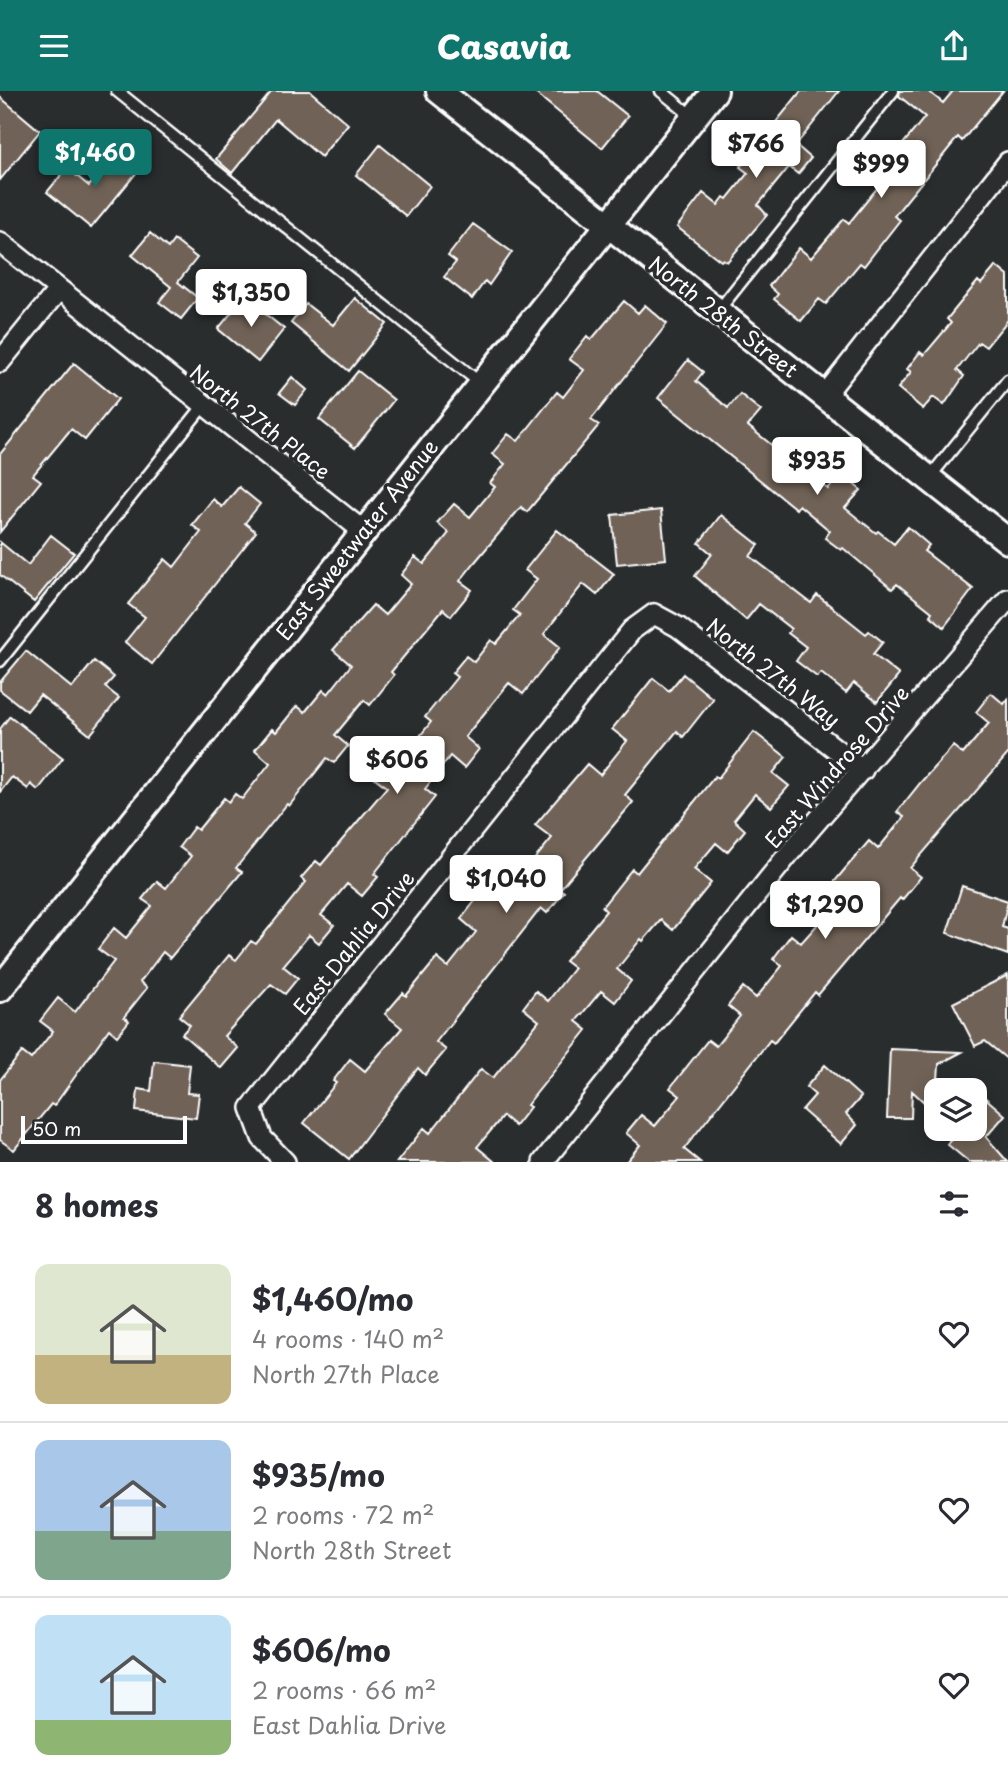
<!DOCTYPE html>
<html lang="en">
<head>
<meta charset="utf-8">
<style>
	:root { --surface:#fff; --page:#f2f2f3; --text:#2b2b33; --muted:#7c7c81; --line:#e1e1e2; --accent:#0f766e }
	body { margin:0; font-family:"Playpen Sans",sans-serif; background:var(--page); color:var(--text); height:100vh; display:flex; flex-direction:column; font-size:26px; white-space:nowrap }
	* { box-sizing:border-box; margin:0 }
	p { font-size:23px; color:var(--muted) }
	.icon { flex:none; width:38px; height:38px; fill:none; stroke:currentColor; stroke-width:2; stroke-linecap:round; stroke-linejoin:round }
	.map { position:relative; height:1071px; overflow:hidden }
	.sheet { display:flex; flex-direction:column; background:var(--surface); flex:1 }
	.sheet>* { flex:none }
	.buttons { position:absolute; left:924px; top:987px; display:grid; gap:14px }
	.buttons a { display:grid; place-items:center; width:63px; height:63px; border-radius:14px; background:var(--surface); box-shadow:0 4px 18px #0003; font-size:35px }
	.scale { position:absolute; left:21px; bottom:18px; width:166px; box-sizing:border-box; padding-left:7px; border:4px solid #fff; border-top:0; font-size:19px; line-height:24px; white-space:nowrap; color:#fff; -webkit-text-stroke:5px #2a2d2e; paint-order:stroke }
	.price { position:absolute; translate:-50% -60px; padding:0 16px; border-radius:7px; background:#fff; color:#222; font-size:23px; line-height:46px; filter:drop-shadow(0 2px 4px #0008) }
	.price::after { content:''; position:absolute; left:50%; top:42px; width:21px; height:16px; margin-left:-10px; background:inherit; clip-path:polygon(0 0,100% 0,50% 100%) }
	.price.current { background:var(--accent); color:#fff }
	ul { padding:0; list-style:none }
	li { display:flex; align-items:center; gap:21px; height:175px; padding:0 35px }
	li+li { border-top:2px solid var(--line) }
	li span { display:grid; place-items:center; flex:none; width:196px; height:140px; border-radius:14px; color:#555 }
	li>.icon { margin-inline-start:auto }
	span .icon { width:84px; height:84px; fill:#fffc; stroke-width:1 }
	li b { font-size:30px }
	h2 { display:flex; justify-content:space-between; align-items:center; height:84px; padding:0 35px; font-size:30px }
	header { display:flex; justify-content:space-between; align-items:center; height:91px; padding:0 35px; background:var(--accent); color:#fff; font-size:32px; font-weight:800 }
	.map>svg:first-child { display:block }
</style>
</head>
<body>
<header><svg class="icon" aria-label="menu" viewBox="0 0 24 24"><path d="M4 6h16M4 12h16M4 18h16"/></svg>Casavia<svg class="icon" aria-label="share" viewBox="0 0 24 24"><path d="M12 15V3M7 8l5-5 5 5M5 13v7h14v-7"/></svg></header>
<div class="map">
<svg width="1008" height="1071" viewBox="0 0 1008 1071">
	<rect width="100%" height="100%" fill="#2a2d2e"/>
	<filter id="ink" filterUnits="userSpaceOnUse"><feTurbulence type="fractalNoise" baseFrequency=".0143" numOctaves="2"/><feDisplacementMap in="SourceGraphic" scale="14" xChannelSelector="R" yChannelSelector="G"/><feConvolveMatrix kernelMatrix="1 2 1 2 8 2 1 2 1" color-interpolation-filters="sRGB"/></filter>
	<g filter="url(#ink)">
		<path fill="#6f6256" stroke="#fff" stroke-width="2" d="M272,0H310L348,33L321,66L276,28L232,82L216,68Z
			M533,0H597L628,25L602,57Z
			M801,0H839L796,54L811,67L798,83L789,76L758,114L767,124L727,171L723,168L721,170L677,136L703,102L718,114L724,106L727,108L748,82L740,76Z
			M900,0H928L943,12L953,0H1003L962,50L958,46L894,125L900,129L864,175L860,172L826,213L819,208L801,230L774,208L778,203L769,195L799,157L811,167L844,128L849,132L883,90L877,85L925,26L899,5Z
			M0,6L40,40L0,89Z
			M380,54L430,95L406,125L356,84Z
			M121,58L142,75L91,137L47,101L67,77L89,95Z
			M473,133L512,161L489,194L485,190L472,208L444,186L456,171L448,165Z
			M150,142L168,157L174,149L197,167L178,191L198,207L181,228L159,211L171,196L132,164Z
			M996,175L1008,185V229L986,256L979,251L957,279L964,285L944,314L933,306L923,318L898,297L911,281L907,278L920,261L924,264L951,232L947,228L978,190L981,193Z
			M244,206L284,238L258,271L218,238Z
			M355,207L387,233L349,280L291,232L306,213L333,234Z
			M624,210L638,222L645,214L667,233L591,329L599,334L527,421L521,416L475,471L460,490L472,499L451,525L443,518L391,581L394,584L370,614L364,609L335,644L348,655L334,672L327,667L289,715L287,713L236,777L242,781L170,867L163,861L140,891L147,897L124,926L129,930L117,945L109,938L54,1015L51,1013L14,1059L0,1049V989L22,961L31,968L53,940L40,930L58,907L75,921L114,870L98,858L114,837L126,847L152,815L142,808L157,790L166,797L191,765L179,756L194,736L198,739L224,707L229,711L235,703L242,708L270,672L255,659L272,638L276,641L297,615L305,621L323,599L328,603L351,574L333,559L373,514L385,524L411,493L401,484L415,466L424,473L449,442L437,432L454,413L470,426L495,396L490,392L505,373L492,363L508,343L518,350L557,301L563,306L584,279L569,268L587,245L591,249Z
			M688,269L703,281L696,290L728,317L740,303L761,320L748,335L778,359L785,350L806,368L800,376L828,398L841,383L861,399L845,417L876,442L878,440L894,453L908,436L929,454L924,460L973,498L944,536L930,524L932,521L897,493L892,498L843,457L841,459L825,447L830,440L799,414L796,418L658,307Z
			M74,272L118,308L85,349L71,338L33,384L41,390L0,441V363Z
			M358,280L394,309L355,357L319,328Z
			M292,286L307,299L295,314L279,302Z
			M239,396L260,413L245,432L256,441L152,573L125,551L145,526L128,513L165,468L174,476L201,441L192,434L213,408L222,416Z
			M661,419L666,468L617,473L612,424Z
			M721,424L759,454L750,465L811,512L817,504L866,543L869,540L883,551L873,563L899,584L877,611L854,592L846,602L821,582L817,586L796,570L806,556L788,542L791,538L759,513L746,529L695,485L712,463L699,452Z
			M557,439L614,483L597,504L583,493L557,526L544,543L560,556L523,603L509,592L465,646L479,658L464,677L450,665L425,698L435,706L374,783L378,786L362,805L347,793L321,824L334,834L319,852L309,844L283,875L298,887L285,903L271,893L224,945L238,957L221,977L182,943L190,934L179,925L229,864L236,869L251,850L256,853L306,791L301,787L316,770L321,774L387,696L375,687L390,668L397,674L431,631L425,626L457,586L452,582L466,565L474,571L491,549L496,553L520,524L513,519L537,488L525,479Z
			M51,444L74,462L34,511L0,484V451L28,474Z
			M26,560L72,597L94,570L114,586L105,596L119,607L90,644L40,604L27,620L0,599V591Z
			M683,583L713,608L683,646L677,640L625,704L633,711L560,798L564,801L547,822L541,817L436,951L446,959L425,984L418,977L349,1068L304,1032L336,992L333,990L350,968L365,980L402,937L385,923L403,902L406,905L437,867L448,876L476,841L461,828L500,778L516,791L552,747L535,734L587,673L600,684L627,650L612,638L653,587L669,600Z
			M991,602L1004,613L1008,608V663L910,777L921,786L902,809L900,807L818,904L815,901L774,952L770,949L684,1058L700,1071H626L640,1054L626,1042L641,1024L655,1035L680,1005L670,997L708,949L716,955L740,925L728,915L743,896L756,907L782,875L773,868L791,844L801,852L842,806L830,796L845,778L869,750L878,758L904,726L897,721L921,691L953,655L963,663L989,632L976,621Z
			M10,625L63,667L38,699L31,693L28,698L12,686L0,701V638Z
			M754,641L786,666L773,682L789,695L771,716L755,703L734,729L745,739L727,761L716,752L694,778L711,792L673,839L661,829L643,850L641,848L617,878L631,890L615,911L601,900L576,930L587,939L527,1014L530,1016L515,1035L503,1025L477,1056L495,1071H397L424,1037L430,1042L481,978L493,987L539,930L523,917L536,900L548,910L574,877L565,870L606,820L602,816L632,778L637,782L715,685L718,687Z
			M962,795L1008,810L1002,836L1008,838V864L947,842Z
			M1008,884V969L985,950L975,955L953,912Z
			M890,958L962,961L939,973L936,1022L912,1000L911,1027H887Z
			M154,970L190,974L187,1002L199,1003L196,1027L136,1020L138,998L151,1000Z
			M825,974L861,1006L846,1023L857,1034L841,1053L802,1019L815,1004L806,996Z
			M975,998L1005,1024L986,1046L1008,1071H969L947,1053L961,1038H975Z"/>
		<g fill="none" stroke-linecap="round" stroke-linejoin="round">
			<g stroke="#fff" stroke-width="15">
				<path id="service" d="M117,0L480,292
					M661,0L693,26
					M718,220L893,0
					M929,387L1008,289
					M0,570L204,314"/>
			</g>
			<g stroke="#fff" stroke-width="24">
				<path id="minor" d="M0,151L363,440
					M0,271L59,198
					M825,304L1008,71
					M285,1071L262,1047L251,1017L632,539L654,523L678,536L863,679
					M543,1071L787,765L1008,508"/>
			</g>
			<g stroke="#fff" stroke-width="30">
				<path id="tertiary" d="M439,0L1008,450
					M0,898L715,0"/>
			</g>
			<use href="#service" stroke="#2a2d2e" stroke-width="10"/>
			<use href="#minor" stroke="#2a2d2e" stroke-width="19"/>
			<use href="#tertiary" stroke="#2a2d2e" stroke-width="24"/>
		</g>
	</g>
	<g text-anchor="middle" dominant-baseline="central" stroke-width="7" stroke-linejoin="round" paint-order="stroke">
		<g font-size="21" fill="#fff" stroke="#2a2d2e">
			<text transform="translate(724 225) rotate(38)">North 28th Street</text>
			<text transform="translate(261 330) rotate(38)">North 27th Place</text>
			<text transform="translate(356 448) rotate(-52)">East Sweetwater Avenue</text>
			<text transform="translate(774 581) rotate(38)">North 27th Way</text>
			<text transform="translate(836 675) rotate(-49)">East Windrose Drive</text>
			<text transform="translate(353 851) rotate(-51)">East Dahlia Drive</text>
		</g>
	</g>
</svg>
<div class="buttons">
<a><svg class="icon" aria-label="layers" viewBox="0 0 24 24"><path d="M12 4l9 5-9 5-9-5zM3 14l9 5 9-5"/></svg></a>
</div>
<div class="scale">50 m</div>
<b class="price" style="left:756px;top:89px">$766</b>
<b class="price current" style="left:95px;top:98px">$1,460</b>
<b class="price" style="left:881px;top:109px">$999</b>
<b class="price" style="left:251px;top:238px">$1,350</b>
<b class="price" style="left:817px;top:406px">$935</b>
<b class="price" style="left:397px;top:705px">$606</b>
<b class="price" style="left:506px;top:824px">$1,040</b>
<b class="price" style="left:825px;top:850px">$1,290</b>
</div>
<section class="sheet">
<h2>8 homes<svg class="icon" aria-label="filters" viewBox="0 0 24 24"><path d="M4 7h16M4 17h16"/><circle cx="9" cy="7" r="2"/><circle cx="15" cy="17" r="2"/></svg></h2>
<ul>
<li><span style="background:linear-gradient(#dfe7d0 65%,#c2b280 0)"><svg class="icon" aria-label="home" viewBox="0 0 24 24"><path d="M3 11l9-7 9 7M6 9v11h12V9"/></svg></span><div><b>$1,460/mo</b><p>4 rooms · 140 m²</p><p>North 27th Place</p></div><svg class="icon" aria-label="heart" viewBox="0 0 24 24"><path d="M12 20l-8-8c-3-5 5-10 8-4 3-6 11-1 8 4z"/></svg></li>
<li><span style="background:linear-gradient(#a9c7e8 65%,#7fa58c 0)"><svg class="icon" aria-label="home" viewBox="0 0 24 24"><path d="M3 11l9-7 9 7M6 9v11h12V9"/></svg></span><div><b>$935/mo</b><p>2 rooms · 72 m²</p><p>North 28th Street</p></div><svg class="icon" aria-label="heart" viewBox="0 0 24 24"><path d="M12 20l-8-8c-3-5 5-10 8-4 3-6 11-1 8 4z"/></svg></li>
<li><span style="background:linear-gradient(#bfe0f5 75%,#8fb573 0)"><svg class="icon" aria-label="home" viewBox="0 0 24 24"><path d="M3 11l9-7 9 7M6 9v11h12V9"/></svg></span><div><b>$606/mo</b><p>2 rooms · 66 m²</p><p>East Dahlia Drive</p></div><svg class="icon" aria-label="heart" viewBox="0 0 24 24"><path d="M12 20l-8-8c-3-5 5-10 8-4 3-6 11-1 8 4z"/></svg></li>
</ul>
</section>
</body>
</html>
